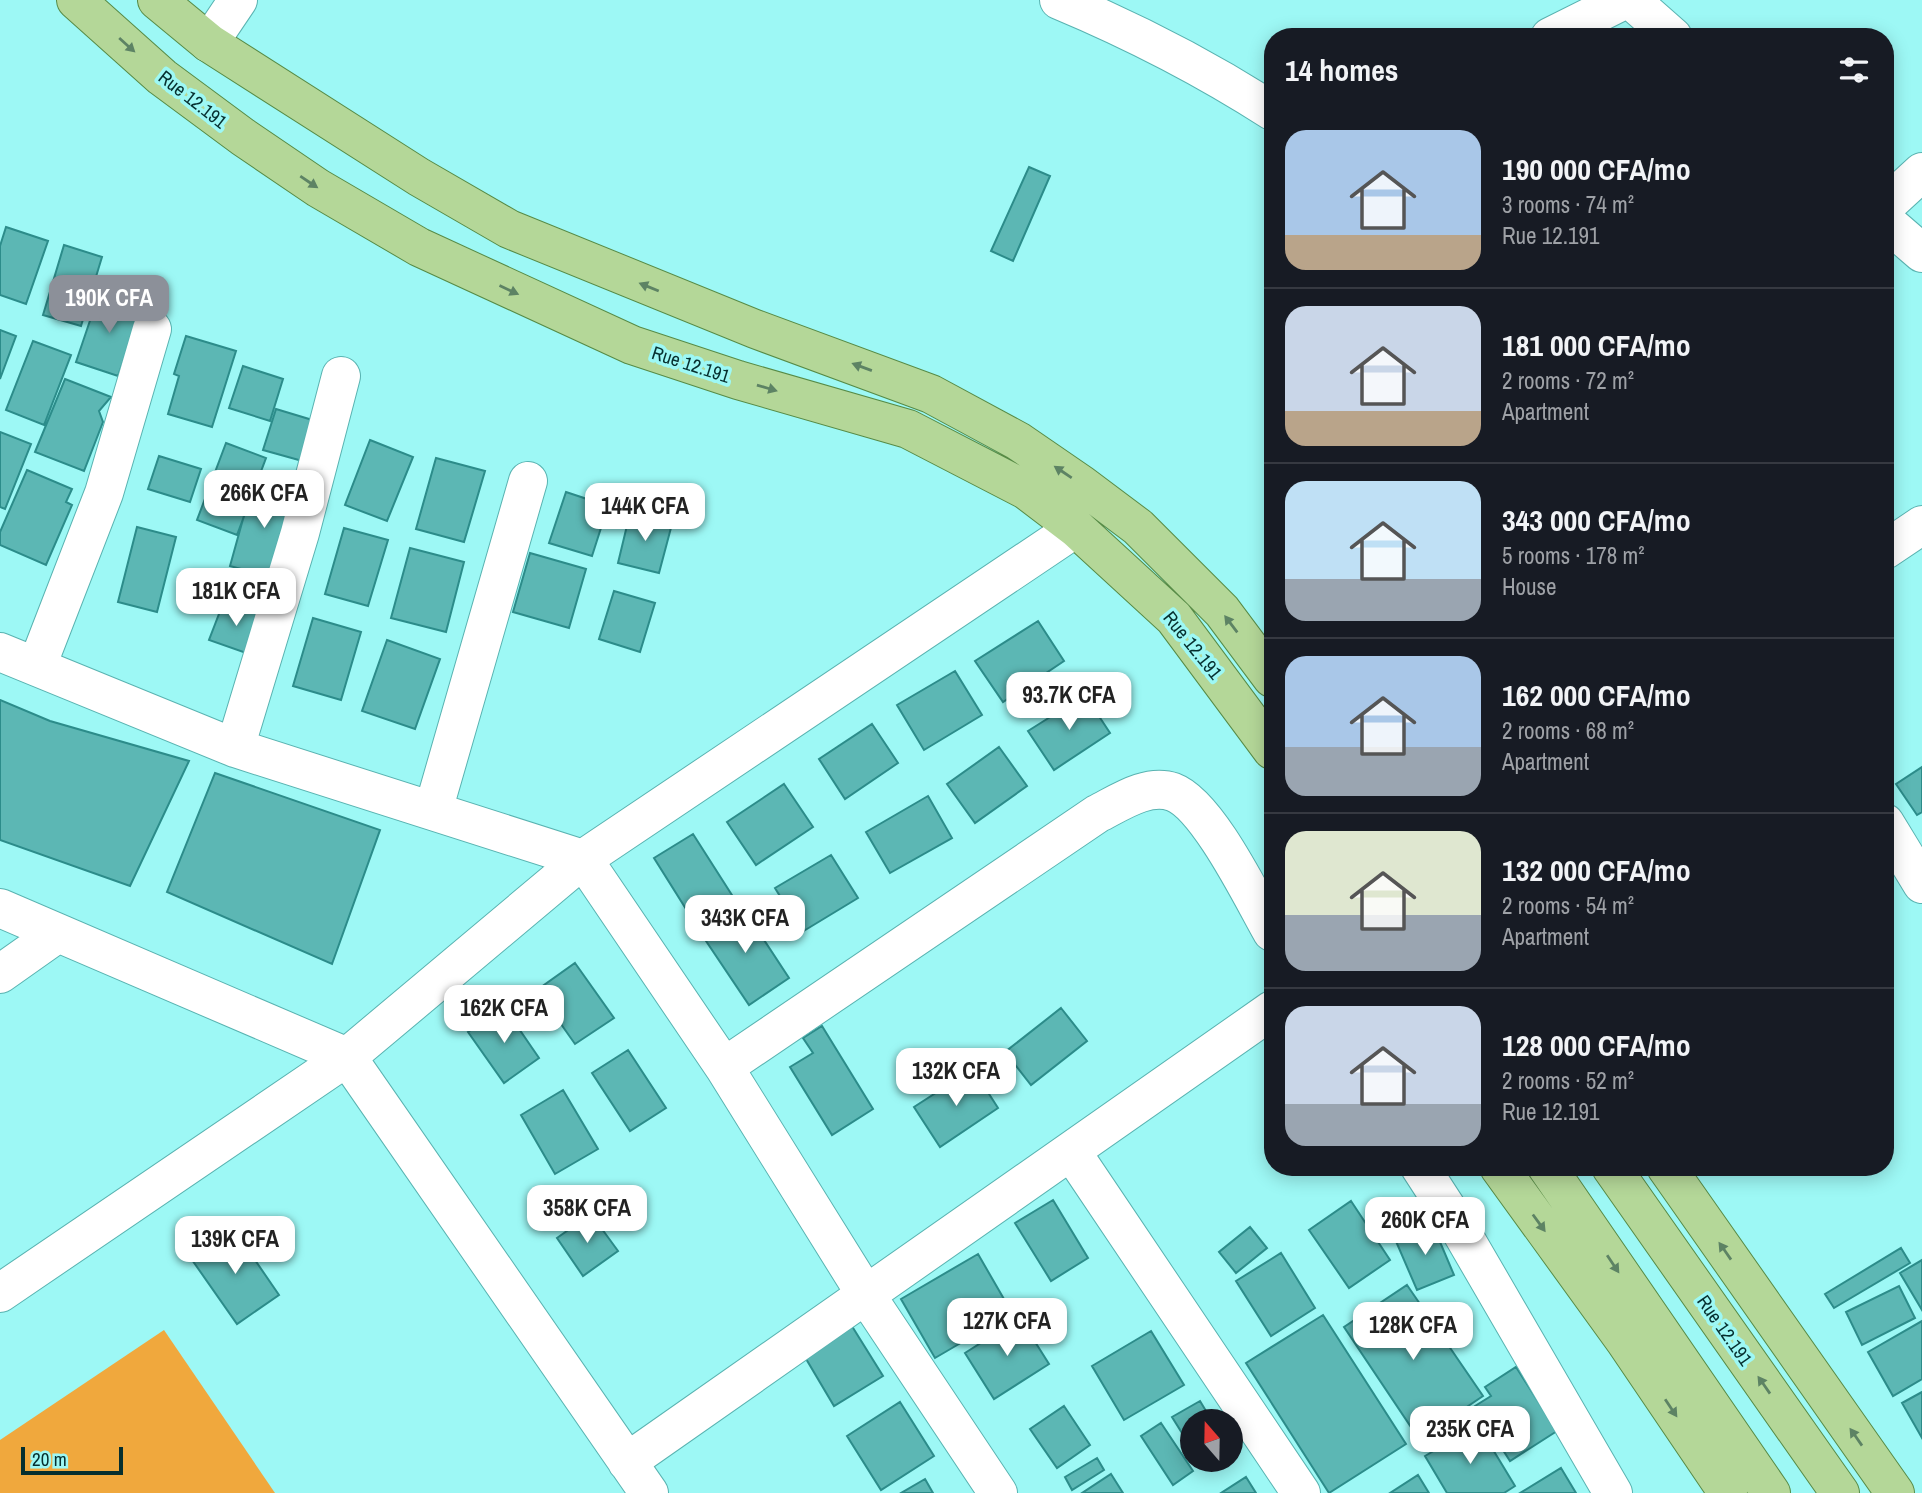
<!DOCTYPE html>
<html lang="en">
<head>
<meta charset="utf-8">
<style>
	:root { --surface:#171b24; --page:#242831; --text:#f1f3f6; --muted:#9ea1a6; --line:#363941; --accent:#8c9099 }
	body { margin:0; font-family:"Archivo Narrow",sans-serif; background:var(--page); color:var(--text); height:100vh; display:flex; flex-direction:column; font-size:26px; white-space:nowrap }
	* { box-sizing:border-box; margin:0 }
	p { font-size:23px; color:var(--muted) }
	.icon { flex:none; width:38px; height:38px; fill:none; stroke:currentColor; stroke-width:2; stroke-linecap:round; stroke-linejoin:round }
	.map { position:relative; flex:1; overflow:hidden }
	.sheet { position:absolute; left:1264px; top:28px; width:630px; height:1148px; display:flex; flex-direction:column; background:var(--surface); border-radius:28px; box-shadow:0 4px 18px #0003 }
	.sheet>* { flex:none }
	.needle { width:46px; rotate:340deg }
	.tools { position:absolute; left:1180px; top:1409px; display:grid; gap:14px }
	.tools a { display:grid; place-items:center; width:63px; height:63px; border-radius:50%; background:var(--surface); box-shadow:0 4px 18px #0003; font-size:35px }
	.scale { position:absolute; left:21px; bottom:18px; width:102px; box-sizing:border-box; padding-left:7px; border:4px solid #062f2f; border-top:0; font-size:19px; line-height:24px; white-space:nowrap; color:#062f2f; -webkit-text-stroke:5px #9df8f5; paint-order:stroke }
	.price { position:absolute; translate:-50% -60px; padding:0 16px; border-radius:14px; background:#fff; color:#222; font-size:23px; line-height:46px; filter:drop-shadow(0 2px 4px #0008) }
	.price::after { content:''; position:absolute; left:50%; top:42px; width:21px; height:16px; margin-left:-10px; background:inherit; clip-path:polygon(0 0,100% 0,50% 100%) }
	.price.on { background:var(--accent); color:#fff }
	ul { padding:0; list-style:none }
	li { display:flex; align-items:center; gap:21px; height:175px; padding:0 21px }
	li+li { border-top:2px solid var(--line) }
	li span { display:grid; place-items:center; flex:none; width:196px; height:140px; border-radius:21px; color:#555 }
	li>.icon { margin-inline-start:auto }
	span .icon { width:84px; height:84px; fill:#fffc; stroke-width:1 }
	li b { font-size:30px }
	h2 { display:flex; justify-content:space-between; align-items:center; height:84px; padding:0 21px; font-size:30px }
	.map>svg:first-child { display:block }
</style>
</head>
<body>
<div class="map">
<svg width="1922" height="1493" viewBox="0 0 1922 1493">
	<rect width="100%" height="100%" fill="#9df8f5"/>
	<path fill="#f0a83d" d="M164,1330L275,1493H0V1440Z"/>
	<path fill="#5cb7b4" stroke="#2c8c8a" stroke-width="2" d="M1029,167L1050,176L1013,261L991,251Z
		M6,227L48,241L26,304L0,295V246Z
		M64,245L102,257L81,326L43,315Z
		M99,294L142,308L118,376L76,362Z
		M0,330L16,336L0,379Z
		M186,336L236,351L212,427L168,414L179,376L174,374Z
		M33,341L71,355L44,425L6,410Z
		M243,366L283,379L270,421L229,408Z
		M65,379L111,397L99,411L103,422L84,471L35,452Z
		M276,409L319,422L306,462L263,450Z
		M0,432L31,444L5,509L0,507Z
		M370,440L413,457L387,521L345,505Z
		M226,443L266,458L237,535L197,520Z
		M159,456L201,469L190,502L148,489Z
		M436,458L485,471L464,542L416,529Z
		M27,470L72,489L66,502L72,505L46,565L0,545V532Z
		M253,483L298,495L275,578L230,566Z
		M566,492L608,506L592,556L549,543Z
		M630,513L672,524L659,573L618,563Z
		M137,527L176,537L157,612L118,602Z
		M344,528L388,540L368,606L325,594Z
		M410,548L464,562L446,632L391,618Z
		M530,553L586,569L569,628L513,612Z
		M614,591L655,603L640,652L599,639Z
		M224,601L263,615L249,654L209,640Z
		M313,618L361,632L341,700L293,686Z
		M1038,621L1064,661L1003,702L975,661Z
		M387,640L440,659L415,729L362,711Z
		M955,671L982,715L924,750L897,705Z
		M1085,695L1110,733L1054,770L1028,731Z
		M0,700L50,721L189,761L130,886L0,840Z
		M872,724L898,763L845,799L819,759Z
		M999,747L1027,786L975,823L947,784Z
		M1922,767V812L1917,815L1896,784Z
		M215,773L380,830L332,964L167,892Z
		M784,784L813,827L756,865L727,822Z
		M928,796L952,838L890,873L866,832Z
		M693,834L737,903L698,928L654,858Z
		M831,855L858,898L802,932L775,888Z
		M741,905L789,978L749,1005L700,932Z
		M575,963L614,1018L575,1044L537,990Z
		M504,1007L539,1058L504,1083L468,1032Z
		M1061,1008L1087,1041L1031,1085L1005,1052Z
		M822,1026L873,1109L832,1135L790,1067L813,1053L803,1038Z
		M628,1050L666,1108L630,1131L592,1073Z
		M973,1069L998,1108L940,1147L914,1107Z
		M563,1090L598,1149L555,1174L521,1115Z
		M1053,1200L1088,1258L1051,1281L1015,1223Z
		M1351,1201L1390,1260L1349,1288L1309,1230Z
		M591,1214L618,1251L583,1276L557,1238Z
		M1432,1223L1454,1275L1417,1290L1395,1239Z
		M1250,1227L1267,1248L1236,1273L1219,1252Z
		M233,1228L279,1295L237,1324L190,1257Z
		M1901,1248L1910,1263L1834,1308L1825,1294Z
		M1281,1253L1315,1308L1271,1336L1236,1281Z
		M978,1254L1012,1313L935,1358L901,1299Z
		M1922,1260V1310L1900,1273Z
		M1407,1285L1483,1396L1419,1439L1344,1327Z
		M1899,1286L1915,1318L1862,1345L1846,1312Z
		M1323,1315L1406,1444L1329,1493L1246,1363Z
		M1020,1318L1049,1364L994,1399L965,1353Z
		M1922,1321V1379L1893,1396L1868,1352Z
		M850,1323L883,1376L834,1406L802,1352Z
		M1151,1331L1184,1385L1124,1420L1092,1366Z
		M1516,1367L1557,1431L1510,1461L1475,1406L1491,1396L1485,1387Z
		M1922,1392V1438L1902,1403Z
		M1200,1401L1212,1421H1192V1449L1172,1417Z
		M900,1402L934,1456L881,1490L847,1436Z
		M1064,1406L1090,1445L1057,1468L1030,1429Z
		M1161,1423L1193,1471L1173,1485L1141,1436Z
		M1478,1425L1515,1486L1504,1493H1447L1425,1456Z
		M1097,1458L1104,1470L1072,1490L1065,1477Z
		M1561,1468L1576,1493H1520Z
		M1111,1474L1123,1493H1082Z
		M1418,1475L1429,1493H1390Z
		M1246,1477L1256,1493H1221Z
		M925,1479L933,1493H901Z"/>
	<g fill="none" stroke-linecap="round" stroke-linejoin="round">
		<g stroke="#59b3b1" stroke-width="40">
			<path id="minor" d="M1059,0C1133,31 1205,68 1272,111
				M1631,0L1673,37
				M1550,37L1624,0
				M209,43L238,0
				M1885,206L1922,172
				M1885,221L1922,253
				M1885,550L1922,525
				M0,652L235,748L583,859L724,1067L866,1295L998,1493
				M37,666L104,493L152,329
				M235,748L300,533L341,376
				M433,811L528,481
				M1885,823L1922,884
				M0,908L347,1057L649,1493
				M0,974L58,933
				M724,1067L1097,814C1119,803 1147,783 1173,792C1208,805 1253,899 1272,932
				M1071,1151L1301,1493
				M1420,1167L1455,1221L1613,1493
				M0,1293L347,1057L583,859L1076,528
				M627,1462L1272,1010"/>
		</g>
		<g stroke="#578b46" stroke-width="40">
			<path id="primary" d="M76,0L162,77L243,137L318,188L419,247L632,345L738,380L908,429L1026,490L1076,528L1174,618L1272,750
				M157,0L209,43L419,177L509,229L755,329L931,394L1018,441L1082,485L1138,527L1222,611L1272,678
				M1499,1167L1625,1341L1728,1493
				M1547,1167L1771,1493
				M1611,1167L1840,1493
				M1666,1167L1895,1493"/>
		</g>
		<use href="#minor" stroke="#fff" stroke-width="38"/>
		<use href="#primary" stroke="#b4d798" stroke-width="38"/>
	</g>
	<defs><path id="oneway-solid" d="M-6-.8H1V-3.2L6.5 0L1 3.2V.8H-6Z" transform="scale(1.75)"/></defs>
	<g fill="#5d8364">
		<use href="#oneway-solid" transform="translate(127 45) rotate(42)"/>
		<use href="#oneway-solid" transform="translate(309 182) rotate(34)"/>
		<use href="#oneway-solid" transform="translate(649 287) rotate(-158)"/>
		<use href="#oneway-solid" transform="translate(509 290) rotate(25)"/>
		<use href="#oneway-solid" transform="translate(862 367) rotate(-160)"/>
		<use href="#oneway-solid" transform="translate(767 388) rotate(16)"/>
		<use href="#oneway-solid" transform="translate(1063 472) rotate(-146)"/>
		<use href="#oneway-solid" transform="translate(1231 624) rotate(-127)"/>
		<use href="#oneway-solid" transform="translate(1539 1223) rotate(54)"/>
		<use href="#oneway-solid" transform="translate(1725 1251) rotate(-125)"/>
		<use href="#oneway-solid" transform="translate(1613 1264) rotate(56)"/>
		<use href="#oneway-solid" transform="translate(1764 1385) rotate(-125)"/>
		<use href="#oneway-solid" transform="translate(1671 1408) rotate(56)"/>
		<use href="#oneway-solid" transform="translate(1856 1437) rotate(-125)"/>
	</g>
	<g text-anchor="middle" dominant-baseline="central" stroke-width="7" stroke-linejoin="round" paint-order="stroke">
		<g font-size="19" fill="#062f2f" stroke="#9df8f5">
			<text transform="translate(193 99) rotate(38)">Rue 12.191</text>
			<text transform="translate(691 364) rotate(18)">Rue 12.191</text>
			<text transform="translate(1193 645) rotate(51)">Rue 12.191</text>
			<text transform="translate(1725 1330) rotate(55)">Rue 12.191</text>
		</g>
	</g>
</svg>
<div class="tools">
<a><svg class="needle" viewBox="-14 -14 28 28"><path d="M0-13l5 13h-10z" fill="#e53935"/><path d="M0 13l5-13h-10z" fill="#9ea1a6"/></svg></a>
</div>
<div class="scale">20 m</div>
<b class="price on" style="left:109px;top:335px">190K CFA</b>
<b class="price" style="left:264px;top:530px">266K CFA</b>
<b class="price" style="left:645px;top:543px">144K CFA</b>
<b class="price" style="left:236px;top:628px">181K CFA</b>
<b class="price" style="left:1069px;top:732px">93.7K CFA</b>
<b class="price" style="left:745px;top:955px">343K CFA</b>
<b class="price" style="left:504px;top:1045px">162K CFA</b>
<b class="price" style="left:956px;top:1108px">132K CFA</b>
<b class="price" style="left:587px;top:1245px">358K CFA</b>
<b class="price" style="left:1425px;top:1257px">260K CFA</b>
<b class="price" style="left:235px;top:1276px">139K CFA</b>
<b class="price" style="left:1007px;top:1358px">127K CFA</b>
<b class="price" style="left:1413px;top:1362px">128K CFA</b>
<b class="price" style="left:1470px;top:1466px">235K CFA</b>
<section class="sheet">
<h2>14 homes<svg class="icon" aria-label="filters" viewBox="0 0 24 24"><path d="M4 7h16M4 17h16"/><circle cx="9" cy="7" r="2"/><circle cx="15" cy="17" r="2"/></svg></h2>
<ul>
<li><span style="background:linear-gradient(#a9c7e8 75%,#b9a48a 0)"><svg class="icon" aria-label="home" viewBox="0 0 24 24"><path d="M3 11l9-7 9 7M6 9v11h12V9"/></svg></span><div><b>190 000 CFA/mo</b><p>3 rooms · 74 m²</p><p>Rue 12.191</p></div></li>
<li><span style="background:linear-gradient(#c9d6e8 75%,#b9a48a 0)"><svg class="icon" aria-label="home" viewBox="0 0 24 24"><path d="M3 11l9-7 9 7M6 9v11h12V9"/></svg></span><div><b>181 000 CFA/mo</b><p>2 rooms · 72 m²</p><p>Apartment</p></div></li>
<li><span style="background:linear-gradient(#bfe0f5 70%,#9aa5b1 0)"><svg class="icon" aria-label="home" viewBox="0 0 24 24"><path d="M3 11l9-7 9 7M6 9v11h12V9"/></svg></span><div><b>343 000 CFA/mo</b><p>5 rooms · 178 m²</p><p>House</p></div></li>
<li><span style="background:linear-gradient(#a9c7e8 65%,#9aa5b1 0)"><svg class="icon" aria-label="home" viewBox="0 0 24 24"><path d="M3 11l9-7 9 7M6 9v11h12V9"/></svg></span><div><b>162 000 CFA/mo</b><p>2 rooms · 68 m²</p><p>Apartment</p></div></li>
<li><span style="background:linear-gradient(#dfe7d0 60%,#9aa5b1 0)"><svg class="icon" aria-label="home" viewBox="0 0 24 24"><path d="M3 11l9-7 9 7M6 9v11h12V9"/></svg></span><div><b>132 000 CFA/mo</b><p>2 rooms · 54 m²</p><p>Apartment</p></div></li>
<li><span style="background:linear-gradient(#c9d6e8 70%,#9aa5b1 0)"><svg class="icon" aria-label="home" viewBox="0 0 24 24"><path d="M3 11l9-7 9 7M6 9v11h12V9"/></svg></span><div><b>128 000 CFA/mo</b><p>2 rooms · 52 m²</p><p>Rue 12.191</p></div></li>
</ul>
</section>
</div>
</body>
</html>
